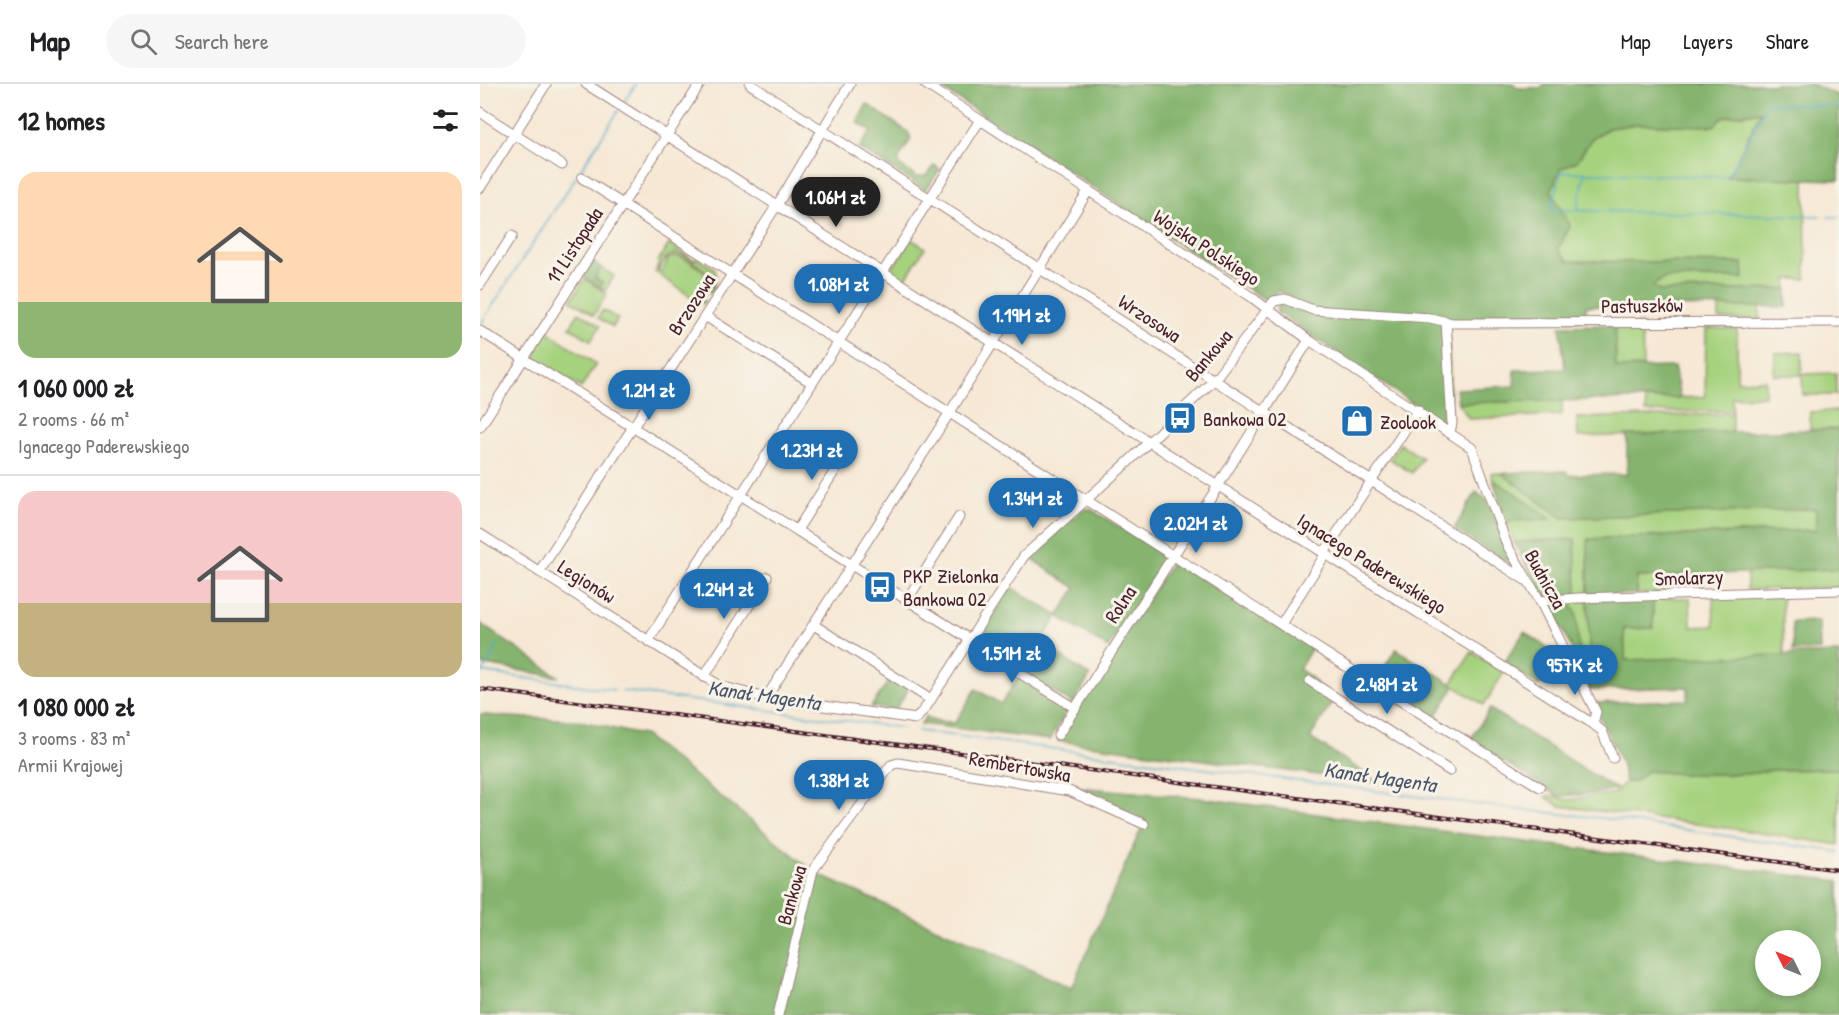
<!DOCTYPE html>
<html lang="en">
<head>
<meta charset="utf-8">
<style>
	:root { --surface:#fff; --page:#f6f6f6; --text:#202124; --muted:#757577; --line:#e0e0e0; --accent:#1f6fb2 }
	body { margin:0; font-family:"Patrick Hand",sans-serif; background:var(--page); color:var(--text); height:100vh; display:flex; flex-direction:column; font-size:22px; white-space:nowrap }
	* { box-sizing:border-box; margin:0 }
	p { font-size:20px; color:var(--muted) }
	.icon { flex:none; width:33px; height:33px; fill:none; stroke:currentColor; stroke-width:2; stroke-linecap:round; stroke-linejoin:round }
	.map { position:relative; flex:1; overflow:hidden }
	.panel { display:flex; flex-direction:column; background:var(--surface); width:480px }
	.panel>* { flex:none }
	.needle { width:39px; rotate:313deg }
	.controls { position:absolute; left:1275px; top:846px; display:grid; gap:12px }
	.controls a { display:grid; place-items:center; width:66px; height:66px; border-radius:50%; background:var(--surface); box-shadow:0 3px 9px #0003; font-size:30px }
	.price { position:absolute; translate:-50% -51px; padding:0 14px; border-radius:21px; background:var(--accent); color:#fff; font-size:20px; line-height:39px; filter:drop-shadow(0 2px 3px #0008) }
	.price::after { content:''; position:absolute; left:50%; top:36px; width:18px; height:14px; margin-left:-9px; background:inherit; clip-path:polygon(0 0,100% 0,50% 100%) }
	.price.active { background:#222; color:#fff }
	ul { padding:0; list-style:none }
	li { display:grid; align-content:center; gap:12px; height:318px; padding:0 18px }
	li+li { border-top:2px solid var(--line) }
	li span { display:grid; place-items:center; height:186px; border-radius:18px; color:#555 }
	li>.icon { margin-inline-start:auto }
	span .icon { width:108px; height:108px; fill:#fffc; stroke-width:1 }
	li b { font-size:26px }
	h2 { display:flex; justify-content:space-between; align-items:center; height:72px; padding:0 18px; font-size:26px }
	header { display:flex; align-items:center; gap:36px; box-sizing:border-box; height:84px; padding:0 30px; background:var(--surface); border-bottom:2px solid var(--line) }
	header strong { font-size:28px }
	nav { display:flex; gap:33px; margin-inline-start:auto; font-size:21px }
	.search { width:420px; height:54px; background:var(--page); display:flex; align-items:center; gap:15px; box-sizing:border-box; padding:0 21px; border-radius:33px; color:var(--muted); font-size:22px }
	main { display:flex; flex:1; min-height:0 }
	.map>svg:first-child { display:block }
</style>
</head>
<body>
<header>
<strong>Map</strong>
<div class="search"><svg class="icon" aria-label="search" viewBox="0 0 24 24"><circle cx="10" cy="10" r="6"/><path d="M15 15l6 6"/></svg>Search here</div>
<nav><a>Map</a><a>Layers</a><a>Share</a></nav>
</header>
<main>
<section class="panel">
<h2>12 homes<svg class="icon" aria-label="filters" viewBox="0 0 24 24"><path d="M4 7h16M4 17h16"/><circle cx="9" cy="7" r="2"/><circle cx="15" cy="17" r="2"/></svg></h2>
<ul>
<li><span style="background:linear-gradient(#ffd9b3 70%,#8fb573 0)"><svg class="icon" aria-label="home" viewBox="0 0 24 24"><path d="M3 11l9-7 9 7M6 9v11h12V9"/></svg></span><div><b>1 060 000 zł</b><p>2 rooms · 66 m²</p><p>Ignacego Paderewskiego</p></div></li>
<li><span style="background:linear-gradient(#f6c9c9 60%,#c2b280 0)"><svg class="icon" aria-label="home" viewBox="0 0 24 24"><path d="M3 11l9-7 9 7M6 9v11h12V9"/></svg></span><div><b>1 080 000 zł</b><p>3 rooms · 83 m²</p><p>Armii Krajowej</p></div></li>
</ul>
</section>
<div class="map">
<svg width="1359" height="931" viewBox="0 0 1359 931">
	<rect width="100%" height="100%" fill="#f7f3e8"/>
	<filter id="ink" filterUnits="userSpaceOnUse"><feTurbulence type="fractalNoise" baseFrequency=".0167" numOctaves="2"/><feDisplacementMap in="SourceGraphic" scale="12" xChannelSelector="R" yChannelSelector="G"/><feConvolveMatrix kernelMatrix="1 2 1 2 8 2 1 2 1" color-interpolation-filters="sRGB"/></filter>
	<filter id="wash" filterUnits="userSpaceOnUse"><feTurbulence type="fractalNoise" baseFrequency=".008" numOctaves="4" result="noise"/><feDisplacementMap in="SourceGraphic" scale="24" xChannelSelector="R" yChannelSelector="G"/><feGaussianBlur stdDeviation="1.35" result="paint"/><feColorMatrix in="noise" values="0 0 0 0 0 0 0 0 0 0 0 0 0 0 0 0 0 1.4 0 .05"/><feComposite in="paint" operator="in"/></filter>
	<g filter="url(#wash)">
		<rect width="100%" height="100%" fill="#f6e8d4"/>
		<path fill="#a6d27e" stroke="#787854" stroke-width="1.5" d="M1282,27L1248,93L1325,95L1326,195H1307V205L1180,207L1171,202L1185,194H1263V179L1088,177L1078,165L1090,142L1071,107L1080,85L1097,77L1112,54L1129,44L1157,40L1234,42L1243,33Z
			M431,155L445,164L424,197L411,188V186Z
			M189,160L214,176L217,174L235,185L236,196L234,203L236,204L232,211L229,209L233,201L231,192C225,185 202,168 193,170C186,172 183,179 179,185L177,183L179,179L178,177Z
			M194,172C206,173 223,185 230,195V204L221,214L225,217L222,220L175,188L177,185L182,188L188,175Z
			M121,184L134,192L125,207L120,203L122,199L115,194Z
			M105,195L127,210L114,231L91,216Z
			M1239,222L1280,223V236L1239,235Z
			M123,226L138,235L133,243L118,234Z
			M99,228L120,242L111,257L90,243Z
			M1135,241H1162L1163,283L1136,284Z
			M1226,244L1257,245V297L1285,296V312L1252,313V327L1166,328L1165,315L1225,313Z
			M67,247L116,280L101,304L53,273L52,270Z
			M1322,268V290L1356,289V311H1323L1322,291H1294L1295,269Z
			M1082,316V331L989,335L978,319Z
			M1359,327V345L1330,346V328Z
			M1252,330V348L1098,353L1097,334Z
			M920,360L942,374L932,389L910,375Z
			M1011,389H1021L1083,434L1336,424L1337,446L1108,455V511L1097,512L1095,455L1034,458L1026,437L1069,434L1038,411L1013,396Z
			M1359,485V503L1267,506V488Z
			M1222,490L1223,507L1157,510L1156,493Z
			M1298,510L1302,515L1304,572L1145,576L1144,545L1173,544V514H1210L1211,543L1234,542L1233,512Z
			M1108,516L1110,606H1107L1095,584L1100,580L1091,517Z
			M992,568L1024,588L1004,621L971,600Z
			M1359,685V761L1254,745L1080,722L1066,713L1068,711L1089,716L1136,709L1134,703L1138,706L1145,698H1154L1167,687L1206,690H1268L1293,686Z"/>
		<path fill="#84b46d" stroke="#676a4c" stroke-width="1.5" fill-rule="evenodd" d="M455,0H1034L1037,4H1061L1064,0H1332L1359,12V96L1248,93L1281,27L1243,33L1234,42L1157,40L1129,44L1112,54L1097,77L1080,85L1071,107L1090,142L1078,165L1088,177L1263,179L1264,194H1185L1172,202L1180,207L1307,205V223L1106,222L1107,236L969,237L970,336L965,341L797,228V222L805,219L810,212L799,207L790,218L787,217Z
			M387,20L428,48L431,55L419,74V81L437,93L448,91L454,81L460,85L446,106L379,64L391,47L377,38Z
			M112,176L121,184L115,194L123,199L120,203L102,192Z
			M1135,241L1136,284L1194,283L1200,314L978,319L976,305L1034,302L1035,286L1085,285L1080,242Z
			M1359,345V485L1157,493V510L1108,511V455L1336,446V425L1083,434L1021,389L1086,387L1088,391L1147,390V351Z
			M1013,396L1038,411L1070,435L1026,437Z
			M996,408L1008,417L1035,483L974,445Z
			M603,425H610L687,472L628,564L578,532L560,559L610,592L593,620L495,557L531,503L578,532L596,504L550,474L561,462Z
			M1095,455L1097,512L1064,513L1034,458Z
			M693,476L832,564L819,585L831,593L853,617L830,654L900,699L578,657Z
			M1173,514V544L1144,545L1145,576L1359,569V685L1293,686L1268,690H1206L1167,687L1154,698H1145L1141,678L1113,619L1208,616V603L1110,606L1108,516Z
			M1091,517V522L1096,528L1100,580L1070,522L1073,518Z
			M1339,537L1340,566L1313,567L1312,538Z
			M0,539L8,545L79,593L0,580Z
			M1044,548L1079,571L1059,602L1024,579Z
			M916,565L975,602L955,634L896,596Z
			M538,594L588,626L570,656L441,640L446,632L447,635L475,639L496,605L521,620Z
			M410,595L428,606L415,626L391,623Z
			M1010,625L1135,705L1112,710L1078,712L990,656Z
			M0,630C30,635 60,633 90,636C115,638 140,648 164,651L337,790L591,904L665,736L596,703L721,714L975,749L1359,797V931H0ZM1286,856H1330V902H1286Z"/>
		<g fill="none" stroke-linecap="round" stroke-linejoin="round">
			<path stroke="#4aa5c8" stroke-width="1.5" d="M144,18L156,0
				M99,88L139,26
				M1097,127L1105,90
				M1341,132L1071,126L1081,88L1247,93L1288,19L1359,23
				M1348,133H1359
				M0,241L96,93
				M0,588L134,606
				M3,588L18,560
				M142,607L422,644
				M438,647L1033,725L1122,734L1359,768"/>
		</g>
	</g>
	<g filter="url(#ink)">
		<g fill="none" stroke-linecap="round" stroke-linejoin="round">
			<g stroke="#a08480" stroke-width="11">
				<path id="minor" d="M106,0L1113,640L1122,647L1133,674
					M270,0L831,358L1045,496
					M445,0L770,212L829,256L992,364L1027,461L1060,517L1116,628L1113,640
					M0,28L82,81
					M102,94L911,611L1060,703
					M0,104L66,0
					M0,201L32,152
					M225,232L332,299
					M966,237L972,339L970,348
					M0,247L486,553L492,559L595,624
					M0,343L220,0
					M317,446L370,363
					M0,450L240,602L286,614L436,635L446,623L544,472L647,379L734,296L794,217L805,215L833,226L950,234L972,239L1359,238
					M59,488L299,118L370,0
					M427,516L479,433
					M1060,517L1098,514L1359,506
					M801,540L843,474L846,466L938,326
					M334,541L451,616
					M168,557L500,36
					M224,593L287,493
					M830,597L970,687
					M286,614L472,325L608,107
					M578,651L738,402L829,256
					M298,931L333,786L411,681L418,679L589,707L664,740"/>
			</g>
			<use href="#minor" stroke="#fff" stroke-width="9"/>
			<g stroke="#4a1f2b" stroke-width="4">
				<path id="rail" d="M0,605L1359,786"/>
			</g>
			<use href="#rail" stroke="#f7f3e8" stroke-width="1.5" stroke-dasharray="4.5" stroke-linecap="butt"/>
		</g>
	</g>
	<defs>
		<g id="bus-square" transform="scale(1.725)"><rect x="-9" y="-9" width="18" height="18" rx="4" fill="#1f6fb2" stroke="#f7f3e8"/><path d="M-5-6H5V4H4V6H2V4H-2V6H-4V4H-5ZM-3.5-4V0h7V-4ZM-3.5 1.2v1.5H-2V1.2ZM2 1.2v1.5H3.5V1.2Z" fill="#fff"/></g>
		<g id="shop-square" transform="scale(1.725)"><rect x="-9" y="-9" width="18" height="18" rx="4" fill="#1f6fb2" stroke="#f7f3e8"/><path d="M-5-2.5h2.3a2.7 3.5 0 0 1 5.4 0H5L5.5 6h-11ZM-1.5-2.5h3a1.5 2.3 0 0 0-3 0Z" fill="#fff"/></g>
	</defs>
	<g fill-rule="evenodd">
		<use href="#bus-square" x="700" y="334"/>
		<use href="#shop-square" x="877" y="337"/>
		<use href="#bus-square" x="400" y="503"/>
	</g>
	<g text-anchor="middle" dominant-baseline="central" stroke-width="6" stroke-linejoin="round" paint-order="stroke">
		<g font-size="20" fill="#4a1f2b" stroke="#f7f3e8">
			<text transform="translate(94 161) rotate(-57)">11 Listopada</text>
			<text transform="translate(727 163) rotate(33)">Wojska Polskiego</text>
			<text transform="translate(211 220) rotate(-57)">Brzozowa</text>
			<text transform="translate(1162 221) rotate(-1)">Pastuszków</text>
			<text transform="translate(670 234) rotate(33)">Wrzosowa</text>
			<text transform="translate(728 271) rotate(-50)">Bankowa</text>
			<text transform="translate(892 479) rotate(32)">Ignacego Paderewskiego</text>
			<text transform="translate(1209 493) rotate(-2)">Smolarzy</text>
			<text transform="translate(1066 495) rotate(61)">Budnicza</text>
			<text transform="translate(107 497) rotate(32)">Legionów</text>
			<text transform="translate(640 520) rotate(-57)">Rolna</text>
			<text transform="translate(540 682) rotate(10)">Rembertowska</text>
			<text transform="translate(311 811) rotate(-74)">Bankowa</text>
		</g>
		<g font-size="20" fill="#4a1f2b" stroke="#f7f3e8" text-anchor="start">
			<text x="723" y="334">Bankowa 02</text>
			<text x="900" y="337">Zoolook</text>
			<text x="423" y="491">PKP Zielonka<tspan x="423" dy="23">Bankowa 02</tspan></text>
		</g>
		<g font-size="21" font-style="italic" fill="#4a556a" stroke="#f7f3e8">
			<text transform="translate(284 611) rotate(8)">Kanał Magenta</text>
			<text transform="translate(900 693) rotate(8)">Kanał Magenta</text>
		</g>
	</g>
</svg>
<div class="controls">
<a><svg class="needle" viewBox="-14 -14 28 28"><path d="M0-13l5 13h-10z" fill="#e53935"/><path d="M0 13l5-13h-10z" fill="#757577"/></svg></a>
</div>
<b class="price active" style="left:356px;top:144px">1.06M zł</b>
<b class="price" style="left:359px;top:231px">1.08M zł</b>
<b class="price" style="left:542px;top:262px">1.19M zł</b>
<b class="price" style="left:169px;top:337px">1.2M zł</b>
<b class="price" style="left:332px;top:397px">1.23M zł</b>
<b class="price" style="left:553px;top:445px">1.34M zł</b>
<b class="price" style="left:716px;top:470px">2.02M zł</b>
<b class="price" style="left:244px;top:536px">1.24M zł</b>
<b class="price" style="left:532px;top:600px">1.51M zł</b>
<b class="price" style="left:1095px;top:612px">957K zł</b>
<b class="price" style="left:907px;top:631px">2.48M zł</b>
<b class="price" style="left:359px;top:727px">1.38M zł</b>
</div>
</main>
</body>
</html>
